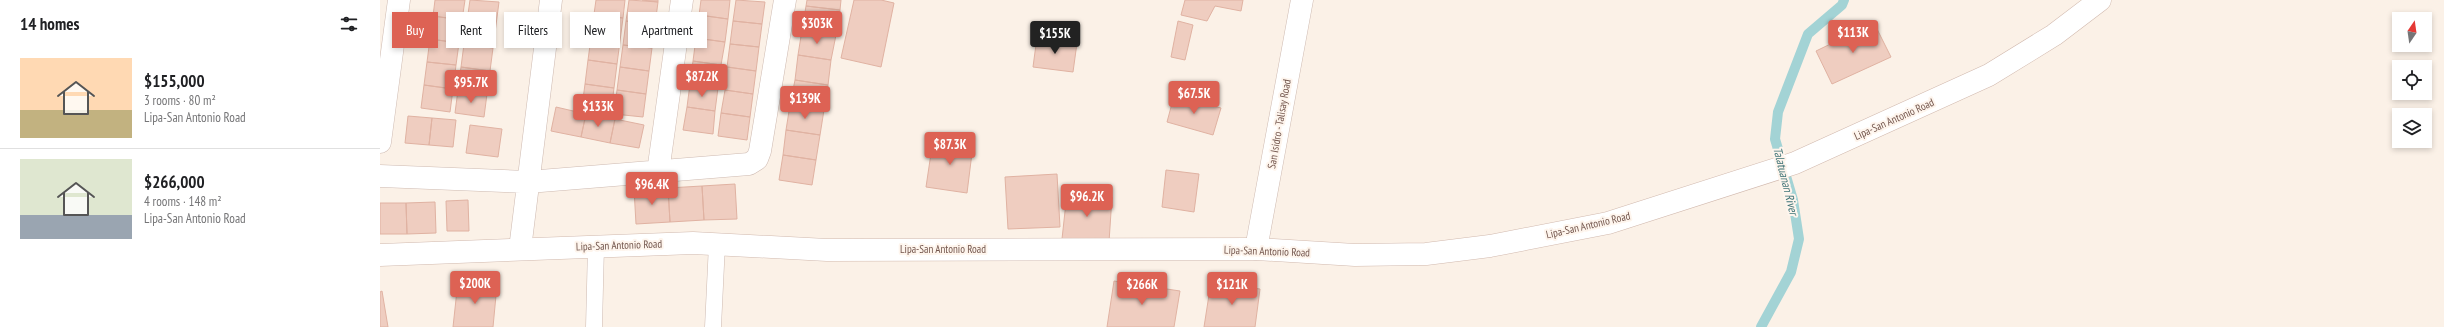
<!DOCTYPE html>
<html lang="en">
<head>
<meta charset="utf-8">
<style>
	:root { --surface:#fff; --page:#f2f2f2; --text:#202124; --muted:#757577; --line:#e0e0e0; --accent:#dd6254 }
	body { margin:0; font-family:"PT Sans Narrow",sans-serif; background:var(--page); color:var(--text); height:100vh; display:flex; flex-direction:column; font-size:15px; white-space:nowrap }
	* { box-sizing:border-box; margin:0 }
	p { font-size:13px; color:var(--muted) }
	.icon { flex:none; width:22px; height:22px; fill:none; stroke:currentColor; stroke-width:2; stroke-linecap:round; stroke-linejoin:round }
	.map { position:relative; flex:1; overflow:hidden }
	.drawer { display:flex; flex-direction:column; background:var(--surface); width:380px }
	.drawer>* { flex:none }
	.guide { position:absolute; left:12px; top:12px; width:380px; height:36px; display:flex; gap:8px }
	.needle { width:26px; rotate:13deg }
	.tools { position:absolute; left:2012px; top:12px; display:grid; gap:8px }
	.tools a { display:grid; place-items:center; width:40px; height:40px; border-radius:0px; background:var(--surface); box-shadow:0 2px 6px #0003; font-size:20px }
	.price { position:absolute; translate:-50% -34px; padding:0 9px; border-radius:4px; background:var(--accent); color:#fff; font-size:13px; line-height:26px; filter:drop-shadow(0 1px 2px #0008) }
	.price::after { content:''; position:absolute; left:50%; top:24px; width:12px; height:9px; margin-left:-6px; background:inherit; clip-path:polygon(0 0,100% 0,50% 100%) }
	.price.active { background:#222; color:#fff }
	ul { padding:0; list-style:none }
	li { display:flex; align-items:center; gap:12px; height:100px; padding:0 20px }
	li+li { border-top:1px solid var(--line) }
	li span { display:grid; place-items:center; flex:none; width:112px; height:80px; border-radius:0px; color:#555 }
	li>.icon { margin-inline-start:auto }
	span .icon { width:48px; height:48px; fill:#fffc; stroke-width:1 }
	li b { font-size:17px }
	h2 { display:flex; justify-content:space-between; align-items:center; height:48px; padding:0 20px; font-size:17px }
	.pill { padding:0 14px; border-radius:0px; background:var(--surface); box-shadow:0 2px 6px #0003; font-size:14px; line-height:36px }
	.pill.active { background:var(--accent); color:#fff }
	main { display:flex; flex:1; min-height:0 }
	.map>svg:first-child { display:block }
</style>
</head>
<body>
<main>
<section class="drawer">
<h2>14 homes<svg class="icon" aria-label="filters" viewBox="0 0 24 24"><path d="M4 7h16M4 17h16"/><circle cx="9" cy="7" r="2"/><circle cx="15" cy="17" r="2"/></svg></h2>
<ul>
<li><span style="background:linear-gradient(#ffd9b3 65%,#c2b280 0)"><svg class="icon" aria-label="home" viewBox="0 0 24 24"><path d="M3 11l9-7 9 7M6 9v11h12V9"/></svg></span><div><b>$155,000</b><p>3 rooms · 80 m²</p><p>Lipa-San Antonio Road</p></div></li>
<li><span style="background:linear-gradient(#dfe7d0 70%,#9aa5b1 0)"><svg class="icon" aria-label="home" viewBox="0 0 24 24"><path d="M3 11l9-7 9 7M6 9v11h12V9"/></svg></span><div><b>$266,000</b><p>4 rooms · 148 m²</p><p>Lipa-San Antonio Road</p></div></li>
</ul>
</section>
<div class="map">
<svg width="2064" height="327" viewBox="0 0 2064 327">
	<rect width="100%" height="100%" fill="#fbf1e7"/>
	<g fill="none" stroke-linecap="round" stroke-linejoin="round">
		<path stroke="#a3d3d5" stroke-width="10" d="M1381,327L1411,272L1419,239L1413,200L1395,139L1398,112L1428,34L1462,5L1464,0"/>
	</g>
	<path fill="#efcdc0" stroke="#e0b2a2" d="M55,0H85L82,20L53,16Z
		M90,0L119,2L116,25L87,21Z
		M216,0H245L243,18L214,14Z
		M249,0L278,2L275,25L246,21Z
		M262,0H278V2Z
		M321,0H350L348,19L319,15Z
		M356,0L385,2L382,24L353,21Z
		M427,0H461L460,10L426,6Z
		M474,0H501L514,3L501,67L461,58Z
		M805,0H863L861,11L835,6L827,21L801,15Z
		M426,6L460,10L456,35L422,30Z
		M214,14L243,18L240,41L211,38Z
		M319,15L348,19L345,42L316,38Z
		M53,16L82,20L79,43L50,39Z
		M87,21L116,25L113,48L84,44Z
		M246,21L275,25L272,48L243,45Z
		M353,21L382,24L379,47L350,44Z
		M798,21L813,25L805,60L791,57Z
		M1494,23L1511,57L1452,84L1436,51Z
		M422,30L456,35L451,60L418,55Z
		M657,37L697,43L693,72L653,67Z
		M211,38L240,41L237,64L208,60Z
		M316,38L345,42L341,65L313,61Z
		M50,39L79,43L76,65L47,62Z
		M84,44L113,48L110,71L81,67Z
		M350,44L379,47L376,71L347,67Z
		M243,45L272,48L269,71L240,67Z
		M418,55L451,60L448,85L415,80Z
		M208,60L237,64L234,88L205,84Z
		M313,61L341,65L338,88L310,84Z
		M47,62L76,65L73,89L44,85Z
		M81,67L110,71L107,94L78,90Z
		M240,67L269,71L266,94L237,90Z
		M347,67L376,71L373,94L345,90Z
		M415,80L448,85L444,110L410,105Z
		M205,84L234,88L231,111L202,107Z
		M310,84L338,88L335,111L307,107Z
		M44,85L73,89L70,112L41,108Z
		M78,90L107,94L104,117L75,113Z
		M237,90L266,94L263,117L234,114Z
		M345,90L373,94L370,117L341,113Z
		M794,96L841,108L833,135L787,122Z
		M410,105L444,110L440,135L406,130Z
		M176,107L206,114L201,137L171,131Z
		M307,107L335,111L333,134L303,130Z
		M341,113L370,117L367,140L338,136Z
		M206,114L235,119L230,143L201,137Z
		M28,116L52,118L49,145L25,143Z
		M52,118L76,120L73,147L49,145Z
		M235,119L264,125L259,148L230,143Z
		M90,125L122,129L118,157L86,153Z
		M406,130L440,135L436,160L403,155Z
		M553,140L593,145L587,193L546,187Z
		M403,155L436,160L432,185L399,180Z
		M786,170L819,174L814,212L782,207Z
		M677,174L680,227L628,229L625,177Z
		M355,184L357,219L324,220L322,186Z
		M322,186L324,220L290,222L288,188Z
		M288,188L290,222L256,224L254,189Z
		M687,193L732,197L729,242L682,239Z
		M88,200L89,231H67L66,201Z
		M55,202L56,233L27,234L26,203Z
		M0,203H26L27,234H0Z
		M78,281L117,285L113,327H73Z
		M734,281L800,291L794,327H727Z
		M831,282L880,289L875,327H824Z
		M2,291L8,327H0V292Z"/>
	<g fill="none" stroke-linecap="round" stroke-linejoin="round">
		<g stroke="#cebab1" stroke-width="17">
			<path id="service" d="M214,327L216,246
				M333,327L337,244"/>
		</g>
		<g stroke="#cebab1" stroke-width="23">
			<path id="minor" d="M0,142L19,0
				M278,172L302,0
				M0,176L148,182L369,164L377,159L380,151L405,0
				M140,249L171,0"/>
		</g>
		<g stroke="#cebab1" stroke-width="23">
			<path id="tertiary" d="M876,249L922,0"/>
		</g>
		<g stroke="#d1b9ae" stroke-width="23">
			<path id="secondary" d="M0,255L313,243L447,250L876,249L975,255L1046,254L1110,246L1228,223L1415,163L1609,75L1674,35L1720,0"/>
		</g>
		<use href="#service" stroke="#fff" stroke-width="16"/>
		<use href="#minor" stroke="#fff" stroke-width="22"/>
		<use href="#tertiary" stroke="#fff" stroke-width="22"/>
		<use href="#secondary" stroke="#fff" stroke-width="22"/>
	</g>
	<g text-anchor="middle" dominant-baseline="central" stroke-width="4" stroke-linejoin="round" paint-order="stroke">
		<g font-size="11" fill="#73564d" stroke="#fef5ed">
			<text transform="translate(1514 119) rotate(-24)">Lipa-San Antonio Road</text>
			<text transform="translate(899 124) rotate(-80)">San Isidro - Talisay Road</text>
			<text transform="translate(1208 225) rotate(-13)">Lipa-San Antonio Road</text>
			<text transform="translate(239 245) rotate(-2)">Lipa-San Antonio Road</text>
			<text x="563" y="249">Lipa-San Antonio Road</text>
			<text transform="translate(887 251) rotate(2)">Lipa-San Antonio Road</text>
		</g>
		<g font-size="12" font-style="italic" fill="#427578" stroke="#fef5ed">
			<text transform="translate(1406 181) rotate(76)">Talatuanan River</text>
		</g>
	</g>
</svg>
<div class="tools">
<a><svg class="needle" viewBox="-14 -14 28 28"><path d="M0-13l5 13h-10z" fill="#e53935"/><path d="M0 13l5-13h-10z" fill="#757577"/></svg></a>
<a><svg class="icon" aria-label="locate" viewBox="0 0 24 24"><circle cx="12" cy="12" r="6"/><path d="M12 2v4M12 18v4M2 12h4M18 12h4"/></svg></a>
<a><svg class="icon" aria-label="layers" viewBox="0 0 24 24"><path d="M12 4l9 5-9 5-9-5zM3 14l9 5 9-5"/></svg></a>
</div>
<b class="price" style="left:437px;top:45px">$303K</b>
<b class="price" style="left:1473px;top:54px">$113K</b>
<b class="price active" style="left:675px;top:55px">$155K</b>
<b class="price" style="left:322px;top:98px">$87.2K</b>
<b class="price" style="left:91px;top:104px">$95.7K</b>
<b class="price" style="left:814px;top:115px">$67.5K</b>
<b class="price" style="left:425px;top:120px">$139K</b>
<b class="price" style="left:218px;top:128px">$133K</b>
<b class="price" style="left:570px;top:166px">$87.3K</b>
<b class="price" style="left:272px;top:206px">$96.4K</b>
<b class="price" style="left:707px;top:218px">$96.2K</b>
<b class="price" style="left:95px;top:305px">$200K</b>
<b class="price" style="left:762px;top:306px">$266K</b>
<b class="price" style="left:852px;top:306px">$121K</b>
<div class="guide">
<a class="pill active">Buy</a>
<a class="pill">Rent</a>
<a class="pill">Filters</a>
<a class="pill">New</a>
<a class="pill">Apartment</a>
</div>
</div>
</main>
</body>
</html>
